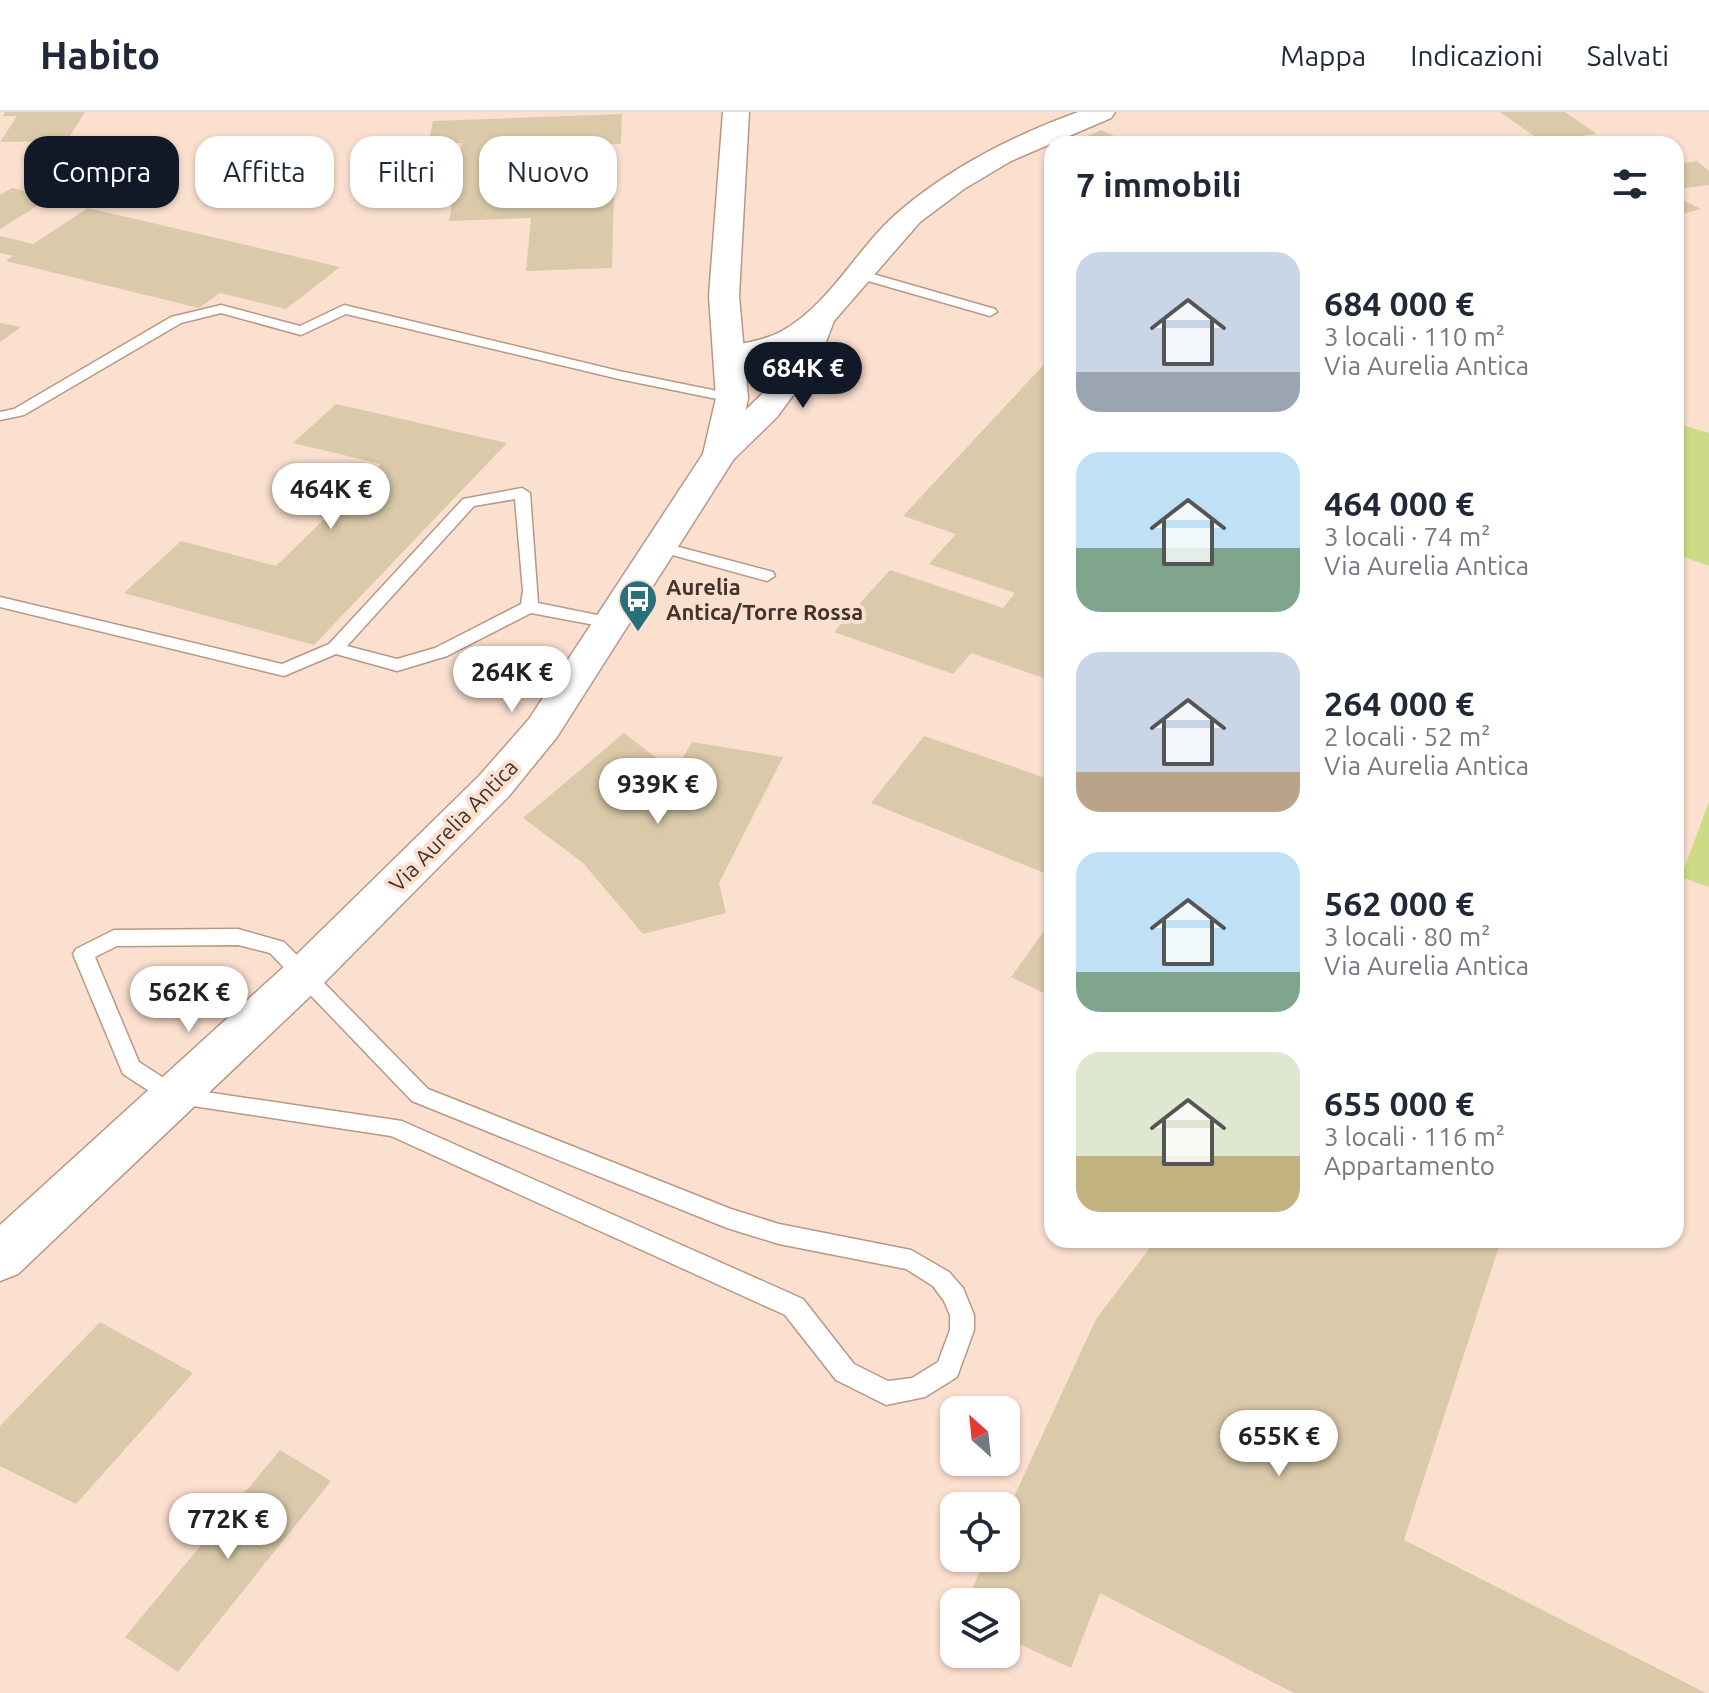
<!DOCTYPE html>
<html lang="it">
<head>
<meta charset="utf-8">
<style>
	:root { --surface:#fff; --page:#f2f2f3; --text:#1f2937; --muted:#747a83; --line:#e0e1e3; --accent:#111827 }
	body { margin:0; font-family:Ubuntu,sans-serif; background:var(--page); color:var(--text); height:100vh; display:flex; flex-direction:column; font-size:30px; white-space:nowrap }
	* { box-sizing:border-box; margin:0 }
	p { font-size:26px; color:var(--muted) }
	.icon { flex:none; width:44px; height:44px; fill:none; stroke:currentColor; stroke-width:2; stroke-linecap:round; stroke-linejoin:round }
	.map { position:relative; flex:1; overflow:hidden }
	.panel { position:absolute; left:1044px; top:24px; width:640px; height:1112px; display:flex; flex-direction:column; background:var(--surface); border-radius:24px; box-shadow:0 2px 6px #0004 }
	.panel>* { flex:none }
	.top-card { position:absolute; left:24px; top:24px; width:760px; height:72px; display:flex; gap:16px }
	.needle { width:52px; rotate:333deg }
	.controls { position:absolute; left:940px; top:1284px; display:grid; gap:16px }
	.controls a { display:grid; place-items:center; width:80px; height:80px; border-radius:16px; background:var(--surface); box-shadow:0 2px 6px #0004; font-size:40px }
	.price { position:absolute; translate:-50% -68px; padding:0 18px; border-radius:28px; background:#fff; color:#222; font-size:26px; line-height:52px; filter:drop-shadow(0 2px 4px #0008) }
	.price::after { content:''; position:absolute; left:50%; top:48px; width:24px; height:18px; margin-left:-12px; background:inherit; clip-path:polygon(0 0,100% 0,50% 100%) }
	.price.current { background:var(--accent); color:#fff }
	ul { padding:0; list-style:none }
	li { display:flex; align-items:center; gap:24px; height:200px; padding:0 32px }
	li span { display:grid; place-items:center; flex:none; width:224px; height:160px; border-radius:24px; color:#555 }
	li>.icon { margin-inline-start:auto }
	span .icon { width:96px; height:96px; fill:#fffc; stroke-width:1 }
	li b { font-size:34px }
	h2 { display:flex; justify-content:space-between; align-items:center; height:96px; padding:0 32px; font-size:34px }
	.tag { padding:0 28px; border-radius:24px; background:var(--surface); box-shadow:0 2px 6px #0004; font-size:28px; line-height:72px }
	.tag.current { background:var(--accent); color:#fff }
	header { display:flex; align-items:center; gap:48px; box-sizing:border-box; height:112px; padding:0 40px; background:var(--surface); border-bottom:2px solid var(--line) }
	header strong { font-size:38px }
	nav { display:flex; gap:44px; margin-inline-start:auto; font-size:28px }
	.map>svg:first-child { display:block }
</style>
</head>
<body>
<header>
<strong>Habito</strong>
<nav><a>Mappa</a><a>Indicazioni</a><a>Salvati</a></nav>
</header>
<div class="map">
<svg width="1709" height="1581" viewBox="0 0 1709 1581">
	<rect width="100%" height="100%" fill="#fbe0d0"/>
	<path fill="#cddb87" d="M1676,311L1709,321V454L1676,442Z
		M1709,690V775L1681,765Z"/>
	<path fill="#dacaaa" d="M5,0H85L67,29L0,30L17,4H3Z
		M1500,0H1565L1597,22L1581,24L1592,32H1533L1541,29Z
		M622,2L621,32L541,35L536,84L614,81L612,156L526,159L531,106L449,109L462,31L428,32L433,9Z
		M1101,18L1123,28L1132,32H1092L1080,27Z
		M1697,49L1709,59V73L1676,77V52Z
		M12,76L52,85L0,117V83Z
		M1676,85L1701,97L1676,104Z
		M88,96L340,155L286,197L220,181L199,196L6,149L13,144L0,141V124L33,132Z
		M0,211L21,215L0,230Z
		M1050,246L1052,569L971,541L953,562L834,520L890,458L1003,496L1015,481L929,452L956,422L903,404Z
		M336,292L507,331L314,533L124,481L181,429L276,454L381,352L293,331Z
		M624,621L675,660L692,630L783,645L719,771L726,801L643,822L583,751L523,706Z
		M924,624L1052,668V764L871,691Z
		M1052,808V885L1011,865Z
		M1156,1128H1501L1404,1428L1706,1581H1294L1100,1481L1071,1556L1006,1526V1490H966L986,1446H1006V1402L1096,1207Z
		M100,1210L193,1261L76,1392L0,1354V1314Z
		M280,1338L331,1369L178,1560L125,1525Z"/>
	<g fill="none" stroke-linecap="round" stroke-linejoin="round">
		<g stroke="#b89885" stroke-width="3">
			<path id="service" d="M859,158L995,197L997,200L990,204L854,165L852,162Z
				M221,193L300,214L344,193L619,259L732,282L739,286L732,290L619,267L346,202L301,223L221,201L181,211L24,303L0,308V300L14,297L171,205Z
				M522,376L530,381L538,491L617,507L620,511L617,515L611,516L531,501L447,544L397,559L336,542L284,564L0,495V485L282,552L329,532L463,387ZM515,387L523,479L521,492L435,536L397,547L347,534L474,394Z
				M660,430L773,460L775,464L767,469L654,438V432Z
				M238,817L284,830L428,977L731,1097L779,1112L911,1138L949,1160L963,1176L974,1203V1218L957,1265L925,1285L886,1293L836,1268L785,1203L391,1024L166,990L123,962L73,842L76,837L114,818ZM238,833L270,841L412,989L727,1116L779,1132L906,1157L933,1174L944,1189L950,1203V1218L938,1250L912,1266L888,1269L854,1252L803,1187L402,1009L179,976L139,950L95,845L117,834Z"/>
		</g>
		<g stroke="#b89885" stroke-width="3">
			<path id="tertiary" d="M1078,0H1115L1111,6L1011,49L964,77L920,110L834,209L819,248L777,305L732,349L720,352L708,349L703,342L708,335L768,276L793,237L764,247L729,252L718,250L713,243L718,236C740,231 762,230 782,219C833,190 858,133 902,97C953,54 1015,23 1078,0Z"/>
		</g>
		<g stroke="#b89885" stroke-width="3">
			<path id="secondary" d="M723,0H749L739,184L748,286L737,342L557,625L509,684L320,875L18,1162L0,1169V1113L288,851L479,664L529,607L703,342L716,286L709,184Z"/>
		</g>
		<use href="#service" fill="#fff" fill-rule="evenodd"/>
		<use href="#tertiary" fill="#fff" fill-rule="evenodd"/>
		<use href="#secondary" fill="#fff" fill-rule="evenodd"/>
	</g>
	<defs>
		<g id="bus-pin" transform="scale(2)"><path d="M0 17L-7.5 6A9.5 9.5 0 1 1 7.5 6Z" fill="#29707d" stroke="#fbe0d0"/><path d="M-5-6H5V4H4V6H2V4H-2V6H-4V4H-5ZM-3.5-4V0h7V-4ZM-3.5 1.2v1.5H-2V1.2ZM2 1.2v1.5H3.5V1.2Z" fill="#fff"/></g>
	</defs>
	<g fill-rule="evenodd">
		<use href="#bus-pin" x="638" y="487"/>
	</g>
	<g text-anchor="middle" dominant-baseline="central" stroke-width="8" stroke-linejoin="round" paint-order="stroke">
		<g font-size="22" font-weight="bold" fill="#41342c" stroke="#fbe0d0" text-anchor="start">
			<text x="666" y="474">Aurelia<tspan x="666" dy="25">Antica/Torre Rossa</tspan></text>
		</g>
		<g font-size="22" fill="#41342c" stroke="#fbe0d0">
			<text transform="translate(453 713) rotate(-46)">Via Aurelia Antica</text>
		</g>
	</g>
</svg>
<div class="controls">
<a><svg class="needle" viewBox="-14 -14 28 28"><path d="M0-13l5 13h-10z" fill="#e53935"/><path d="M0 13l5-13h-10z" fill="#747a83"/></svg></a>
<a><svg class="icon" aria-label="locate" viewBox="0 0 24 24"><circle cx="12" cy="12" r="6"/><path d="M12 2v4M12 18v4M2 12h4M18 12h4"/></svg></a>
<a><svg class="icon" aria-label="layers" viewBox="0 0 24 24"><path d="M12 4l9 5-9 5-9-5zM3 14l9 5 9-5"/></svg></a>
</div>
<b class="price current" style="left:803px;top:298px">684K €</b>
<b class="price" style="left:331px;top:419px">464K €</b>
<b class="price" style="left:512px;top:602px">264K €</b>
<b class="price" style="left:658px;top:714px">939K €</b>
<b class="price" style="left:189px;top:922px">562K €</b>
<b class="price" style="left:1279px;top:1366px">655K €</b>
<b class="price" style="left:228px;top:1449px">772K €</b>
<div class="top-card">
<a class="tag current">Compra</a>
<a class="tag">Affitta</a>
<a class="tag">Filtri</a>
<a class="tag">Nuovo</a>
</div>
<section class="panel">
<h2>7 immobili<svg class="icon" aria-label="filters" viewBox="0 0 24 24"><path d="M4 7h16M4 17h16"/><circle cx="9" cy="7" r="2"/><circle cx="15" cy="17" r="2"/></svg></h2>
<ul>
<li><span style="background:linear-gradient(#c9d6e8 75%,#9aa5b1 0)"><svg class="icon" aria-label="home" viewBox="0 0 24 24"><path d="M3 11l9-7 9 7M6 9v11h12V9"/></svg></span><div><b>684 000 €</b><p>3 locali · 110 m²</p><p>Via Aurelia Antica</p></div></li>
<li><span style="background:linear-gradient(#bfe0f5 60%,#7fa58c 0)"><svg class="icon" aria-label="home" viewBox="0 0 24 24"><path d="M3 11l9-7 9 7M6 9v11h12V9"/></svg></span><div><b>464 000 €</b><p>3 locali · 74 m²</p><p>Via Aurelia Antica</p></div></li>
<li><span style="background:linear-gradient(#c9d6e8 75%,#b9a48a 0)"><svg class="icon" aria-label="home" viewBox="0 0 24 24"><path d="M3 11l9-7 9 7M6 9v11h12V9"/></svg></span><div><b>264 000 €</b><p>2 locali · 52 m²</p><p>Via Aurelia Antica</p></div></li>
<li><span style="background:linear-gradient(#bfe0f5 75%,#7fa58c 0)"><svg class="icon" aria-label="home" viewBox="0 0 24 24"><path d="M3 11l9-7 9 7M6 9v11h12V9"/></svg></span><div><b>562 000 €</b><p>3 locali · 80 m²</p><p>Via Aurelia Antica</p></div></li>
<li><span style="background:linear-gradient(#dfe7d0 65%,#c2b280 0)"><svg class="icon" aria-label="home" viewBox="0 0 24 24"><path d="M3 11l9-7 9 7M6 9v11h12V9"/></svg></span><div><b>655 000 €</b><p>3 locali · 116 m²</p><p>Appartamento</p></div></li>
</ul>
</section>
</div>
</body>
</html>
